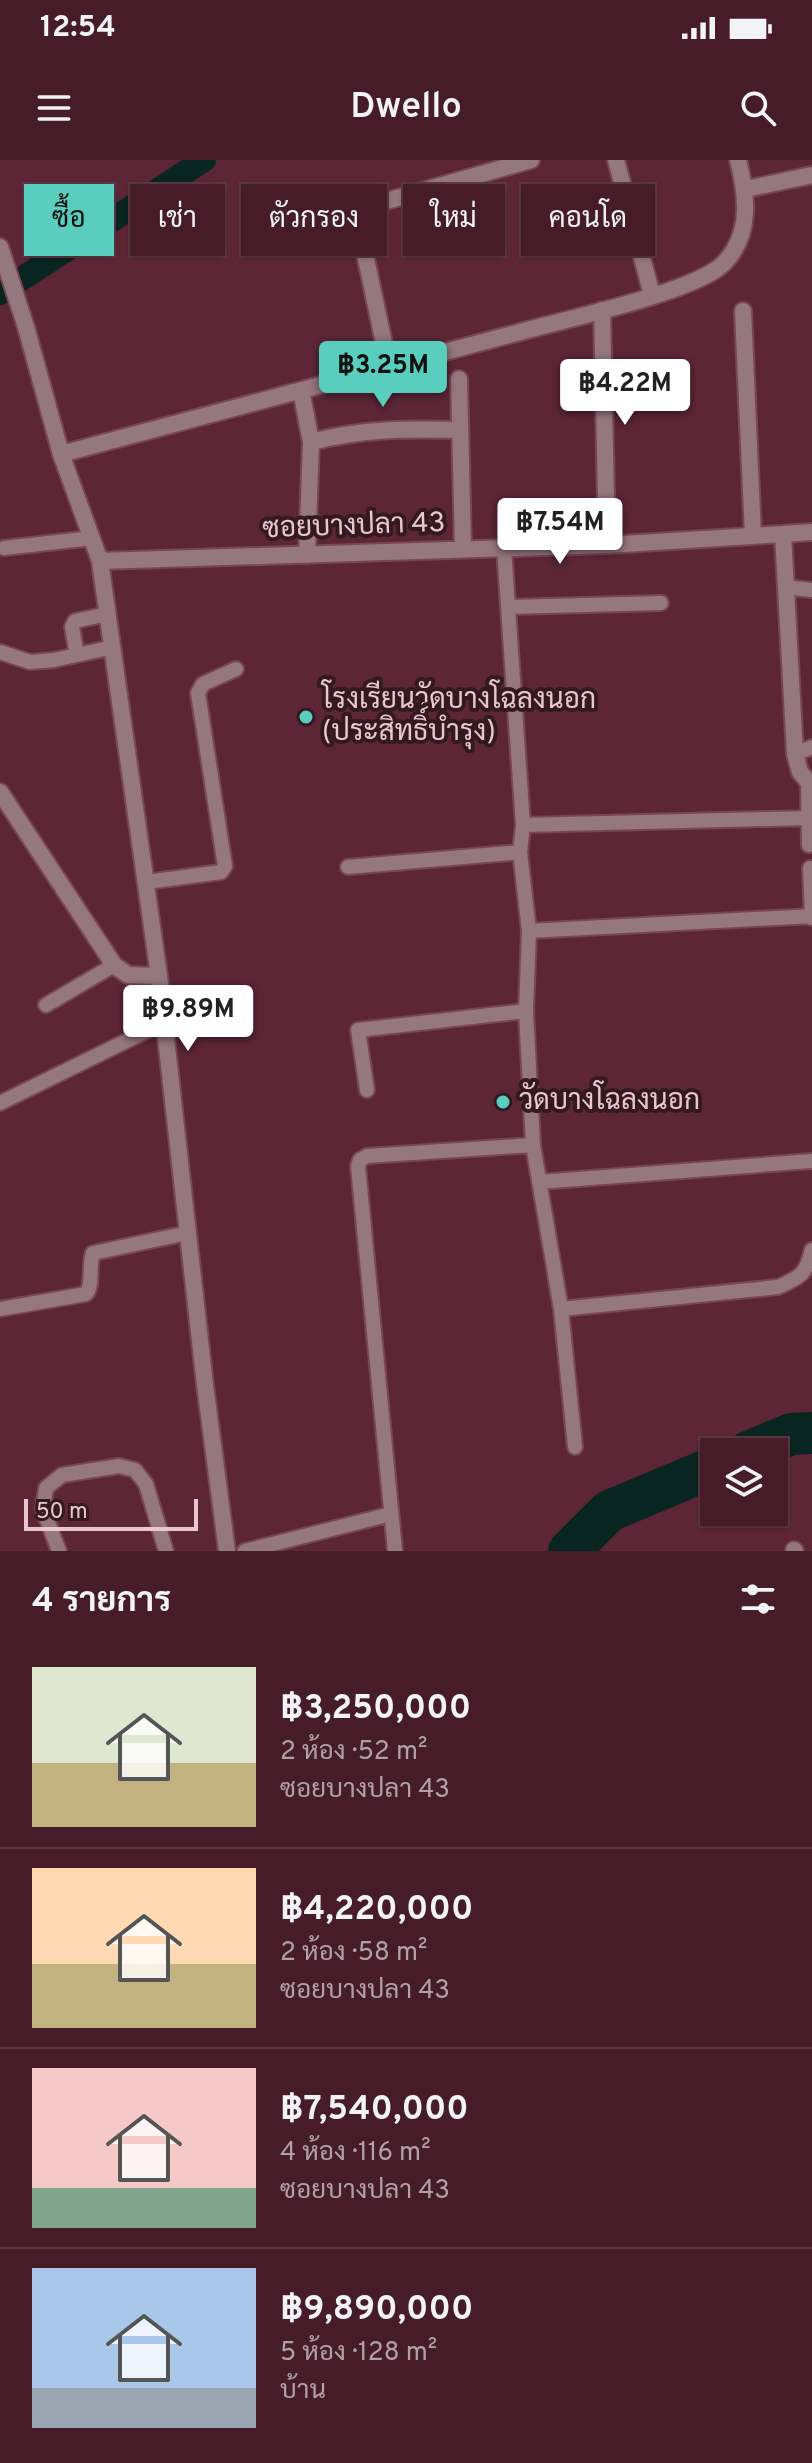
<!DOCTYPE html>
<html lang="th">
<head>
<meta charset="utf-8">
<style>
	:root { --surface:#461c28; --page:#4d2530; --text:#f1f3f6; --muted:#b0a1a8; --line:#5e3a45; --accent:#59cebe }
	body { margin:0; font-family:Overpass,Sarabun,sans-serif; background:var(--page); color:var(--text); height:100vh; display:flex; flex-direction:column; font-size:30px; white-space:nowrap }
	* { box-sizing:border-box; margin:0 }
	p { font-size:26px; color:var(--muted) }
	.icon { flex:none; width:44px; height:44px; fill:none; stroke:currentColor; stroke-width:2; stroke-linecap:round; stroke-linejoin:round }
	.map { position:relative; height:1391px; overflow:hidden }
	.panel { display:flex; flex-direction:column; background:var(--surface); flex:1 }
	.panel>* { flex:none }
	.hud { position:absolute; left:24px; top:24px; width:764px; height:72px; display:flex; gap:16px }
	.fabs { position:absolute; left:700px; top:1278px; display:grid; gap:16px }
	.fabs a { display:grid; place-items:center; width:88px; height:88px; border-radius:0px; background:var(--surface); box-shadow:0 2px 6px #0004,0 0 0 2px var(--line); font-size:40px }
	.scale { position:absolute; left:24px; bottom:20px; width:174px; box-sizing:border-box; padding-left:8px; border:4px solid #eac7ce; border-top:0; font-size:22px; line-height:28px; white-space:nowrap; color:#eac7ce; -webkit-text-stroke:6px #331920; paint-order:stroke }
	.price { position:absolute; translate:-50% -68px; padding:0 18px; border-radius:8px; background:#fff; color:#222; font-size:26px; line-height:52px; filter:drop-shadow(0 2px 4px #0008) }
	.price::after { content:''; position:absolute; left:50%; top:48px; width:24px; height:18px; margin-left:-12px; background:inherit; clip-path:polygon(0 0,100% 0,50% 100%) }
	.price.active { background:var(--accent); color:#111 }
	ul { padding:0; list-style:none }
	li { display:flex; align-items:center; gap:24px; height:200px; padding:0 32px }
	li+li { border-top:2px solid var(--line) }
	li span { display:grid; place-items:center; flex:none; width:224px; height:160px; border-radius:0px; color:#555 }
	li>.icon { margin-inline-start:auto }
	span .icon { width:96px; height:96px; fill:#fffc; stroke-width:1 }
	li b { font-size:34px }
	h2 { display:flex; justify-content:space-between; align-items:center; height:96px; padding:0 32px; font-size:34px }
	.chip { padding:0 28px; border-radius:0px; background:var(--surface); box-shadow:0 2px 6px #0004,0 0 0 2px var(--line); font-size:28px; line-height:72px }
	.chip.active { background:var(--accent); color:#111 }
	.status { display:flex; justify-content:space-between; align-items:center; height:56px; padding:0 40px; background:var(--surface); direction:ltr }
	.status svg { height:22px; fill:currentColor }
	header { display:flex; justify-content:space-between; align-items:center; height:104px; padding:0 32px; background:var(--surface); font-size:36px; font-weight:600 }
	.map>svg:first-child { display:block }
</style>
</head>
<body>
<div class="status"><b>12:54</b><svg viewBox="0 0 49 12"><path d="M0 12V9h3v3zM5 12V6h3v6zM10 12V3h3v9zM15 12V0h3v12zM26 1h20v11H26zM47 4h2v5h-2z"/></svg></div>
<header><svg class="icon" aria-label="menu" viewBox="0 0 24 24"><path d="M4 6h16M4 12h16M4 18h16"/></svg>Dwello<svg class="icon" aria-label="search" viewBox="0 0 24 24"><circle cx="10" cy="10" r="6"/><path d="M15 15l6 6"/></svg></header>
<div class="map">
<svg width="812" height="1391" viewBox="0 0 812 1391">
	<rect width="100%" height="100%" fill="#5d2636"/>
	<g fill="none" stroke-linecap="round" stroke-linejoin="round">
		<path stroke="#092521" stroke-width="24" d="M0,133L204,0"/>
		<path stroke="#092521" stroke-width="42" d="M748,1292L791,1274L812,1273
			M569,1391L609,1351L714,1307"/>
		<g stroke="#794654" stroke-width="18">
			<path id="lane" d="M4,388L92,378
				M504,388L523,665L520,692L529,771L526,851L533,985L561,1149L575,1287
				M785,427L812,430
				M508,447L661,443
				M0,492L30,502L54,500L113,487
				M77,495L72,467L75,461L108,454
				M795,594L812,587
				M808,623L809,685
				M523,665L809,658
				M348,707L520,692
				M810,708L812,758
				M147,722L221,712L225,706L198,533L203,524L236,509
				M529,771L812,756
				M46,845L114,805
				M367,930L358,870L526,851
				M0,943L165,862
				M539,1022L812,1001
				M0,1149L86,1134C94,1124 88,1105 93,1093L188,1073
				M561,1149L778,1127C801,1117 806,1114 812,1090
				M59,1391L43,1349L46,1328L62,1315L119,1306L135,1310L146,1324L166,1391
				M245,1391L391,1354
				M395,1391L358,1006L360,1000L367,996L533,985"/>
		</g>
		<g stroke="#794654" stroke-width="20">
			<path id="street" d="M616,0L652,135
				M746,29L812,15
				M0,87L26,167L61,294L100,401L159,816L205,1225L227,1391
				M602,150L607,385
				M743,151L753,376
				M389,207L358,61L361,51L376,44L531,0
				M459,219L463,389
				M301,230L311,282L307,395
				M311,282C365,268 406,269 460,270
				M61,294C215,253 370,212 524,171C567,159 698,131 724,103C752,74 747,35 738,0
				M783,374L812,372
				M100,401L607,385L783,374L795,594L800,612L812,626
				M0,632L114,805L128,815L159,816
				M794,1390L795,1391"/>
		</g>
		<use href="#lane" stroke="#95777e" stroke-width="14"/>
		<use href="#street" stroke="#95777e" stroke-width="16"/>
	</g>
	<g fill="#59cebe" stroke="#331920" stroke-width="3">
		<circle cx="306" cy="557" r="8"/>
		<circle cx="503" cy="942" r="8"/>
	</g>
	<g text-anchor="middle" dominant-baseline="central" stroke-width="8" stroke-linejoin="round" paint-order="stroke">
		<g font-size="28" fill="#eac7ce" stroke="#331920">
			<text transform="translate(354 367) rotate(-2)">ซอยบางปลา 43</text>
		</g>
		<g font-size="28" fill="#eac7ce" stroke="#331920" text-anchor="start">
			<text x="322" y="541">โรงเรียนวัดบางโฉลงนอก<tspan x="322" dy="32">(ประสิทธิ์บำรุง)</tspan></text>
			<text x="519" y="942">วัดบางโฉลงนอก</text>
		</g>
	</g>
</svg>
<div class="fabs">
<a><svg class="icon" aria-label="layers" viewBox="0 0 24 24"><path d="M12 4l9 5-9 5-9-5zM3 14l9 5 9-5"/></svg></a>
</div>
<div class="scale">50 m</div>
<b class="price active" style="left:383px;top:249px">฿3.25M</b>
<b class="price" style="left:625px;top:267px">฿4.22M</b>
<b class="price" style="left:560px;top:406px">฿7.54M</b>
<b class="price" style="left:188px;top:893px">฿9.89M</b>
<div class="hud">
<a class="chip active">ซื้อ</a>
<a class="chip">เช่า</a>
<a class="chip">ตัวกรอง</a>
<a class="chip">ใหม่</a>
<a class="chip">คอนโด</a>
</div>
</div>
<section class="panel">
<h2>4 รายการ<svg class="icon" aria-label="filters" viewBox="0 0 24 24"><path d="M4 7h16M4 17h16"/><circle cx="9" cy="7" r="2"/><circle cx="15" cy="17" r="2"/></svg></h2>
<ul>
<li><span style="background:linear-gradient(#dfe7d0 60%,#c2b280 0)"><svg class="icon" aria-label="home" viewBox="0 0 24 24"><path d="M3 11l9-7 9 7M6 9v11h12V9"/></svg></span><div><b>฿3,250,000</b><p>2 ห้อง · 52 m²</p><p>ซอยบางปลา 43</p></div></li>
<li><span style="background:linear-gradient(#ffd9b3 60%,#c2b280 0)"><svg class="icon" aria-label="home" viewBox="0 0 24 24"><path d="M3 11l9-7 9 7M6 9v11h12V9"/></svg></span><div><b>฿4,220,000</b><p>2 ห้อง · 58 m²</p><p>ซอยบางปลา 43</p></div></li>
<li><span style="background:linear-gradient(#f6c9c9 75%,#7fa58c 0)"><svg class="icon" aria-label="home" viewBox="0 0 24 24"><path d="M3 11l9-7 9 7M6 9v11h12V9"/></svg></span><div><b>฿7,540,000</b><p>4 ห้อง · 116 m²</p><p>ซอยบางปลา 43</p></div></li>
<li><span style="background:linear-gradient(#a9c7e8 75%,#9aa5b1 0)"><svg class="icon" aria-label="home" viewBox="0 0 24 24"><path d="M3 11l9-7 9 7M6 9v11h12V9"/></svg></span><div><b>฿9,890,000</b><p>5 ห้อง · 128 m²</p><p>บ้าน</p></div></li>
</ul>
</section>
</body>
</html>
